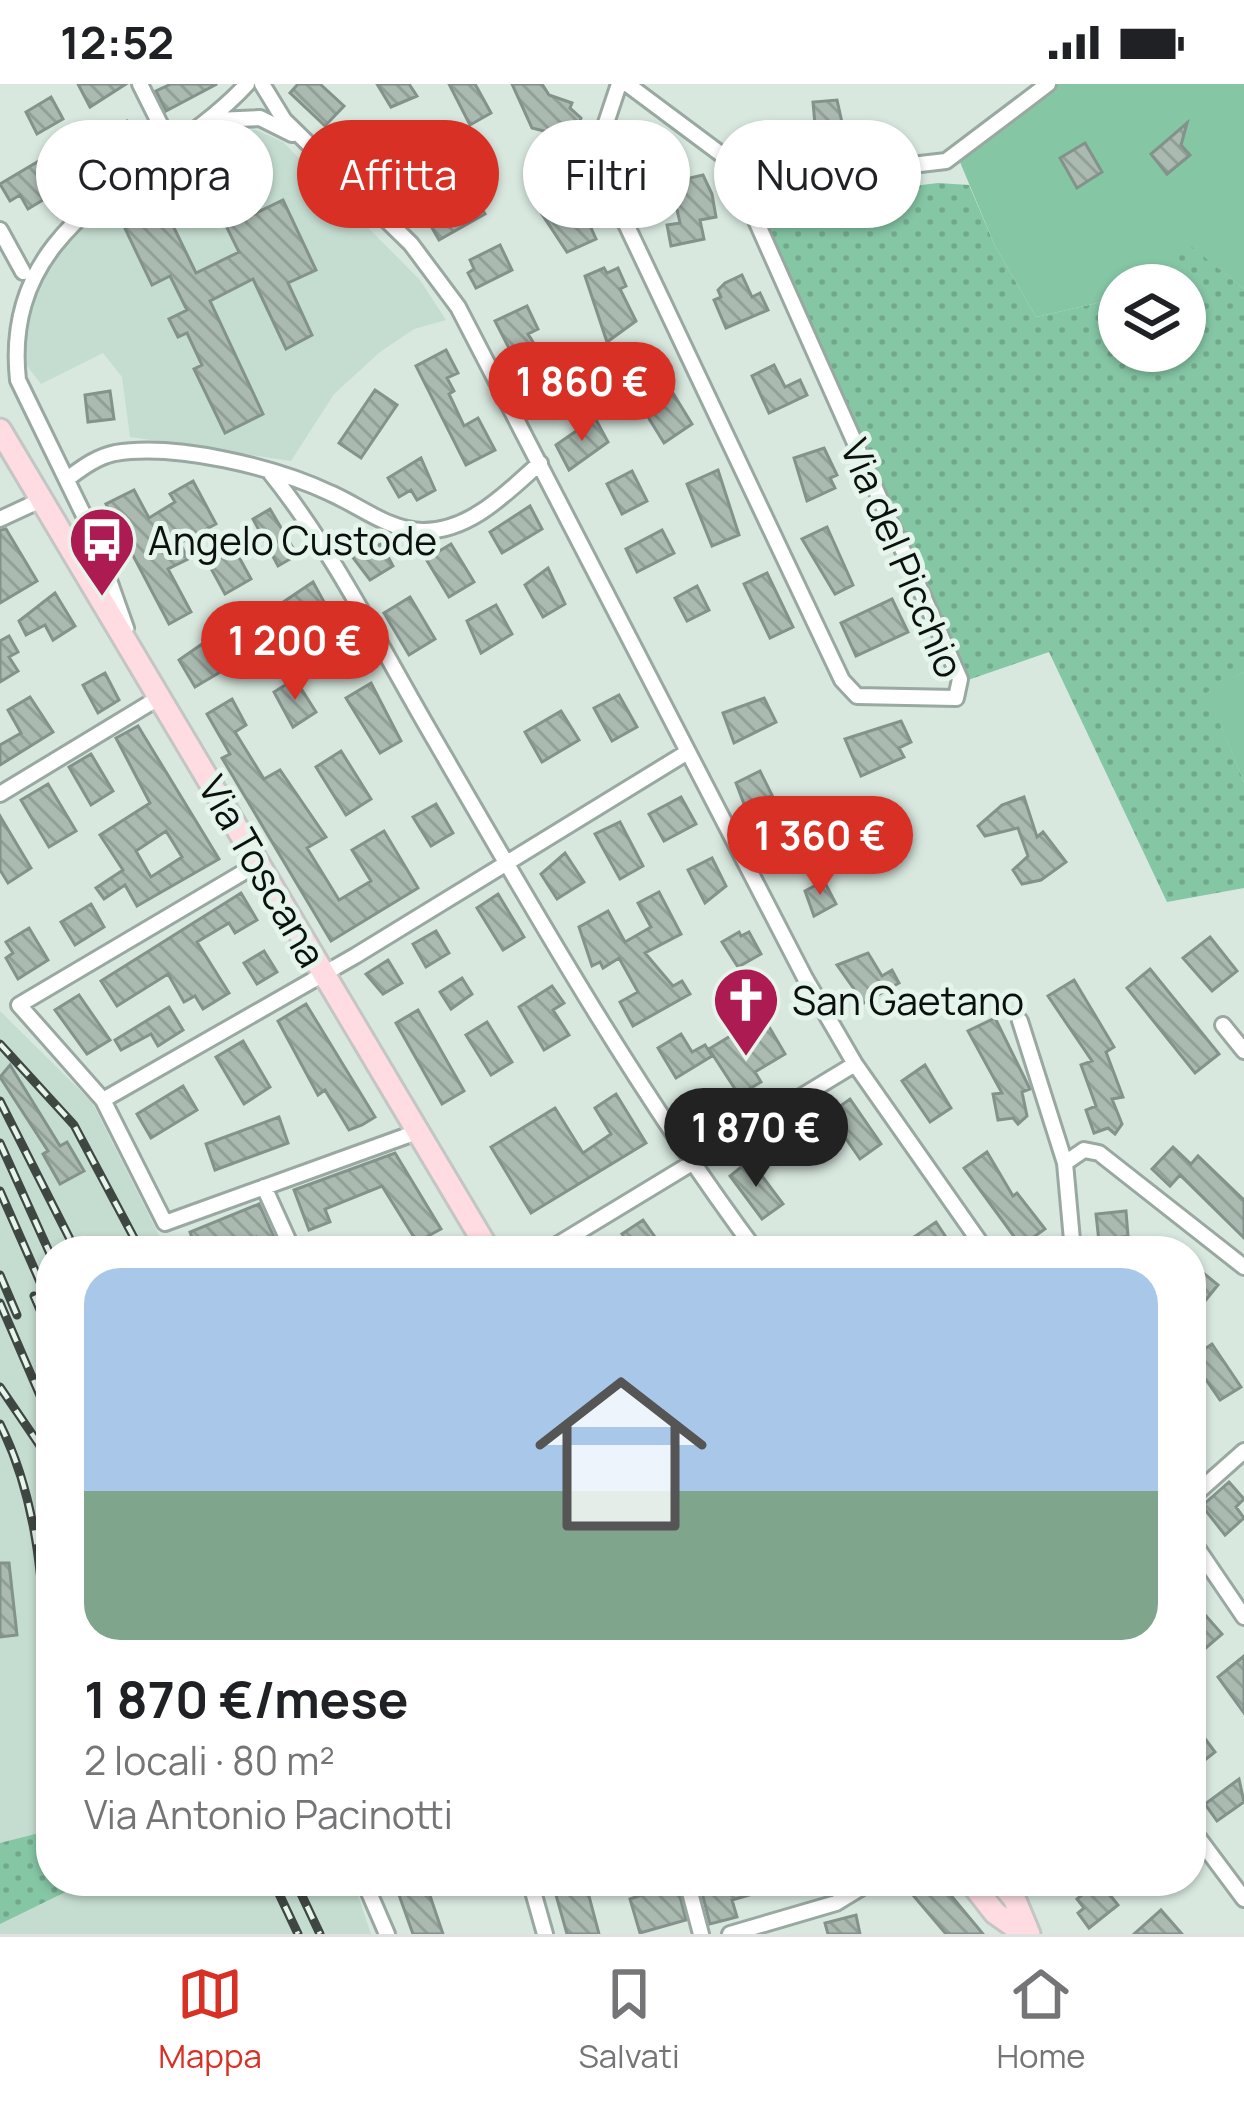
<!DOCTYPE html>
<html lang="it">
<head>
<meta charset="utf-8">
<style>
	:root { --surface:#fff; --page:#f6f6f6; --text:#202124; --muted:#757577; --line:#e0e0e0; --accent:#d93025 }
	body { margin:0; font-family:Manrope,sans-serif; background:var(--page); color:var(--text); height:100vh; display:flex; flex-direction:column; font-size:45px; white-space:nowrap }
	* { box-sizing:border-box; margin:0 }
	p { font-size:39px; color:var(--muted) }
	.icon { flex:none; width:66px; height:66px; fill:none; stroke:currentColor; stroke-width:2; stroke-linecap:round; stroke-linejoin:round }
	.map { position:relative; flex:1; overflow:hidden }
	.side { position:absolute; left:36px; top:1152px; width:1170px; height:660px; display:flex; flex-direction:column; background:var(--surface); border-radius:48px; box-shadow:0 3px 9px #0004 }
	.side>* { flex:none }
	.top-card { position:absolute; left:36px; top:36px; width:1173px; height:108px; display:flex; gap:24px }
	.controls { position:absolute; left:1098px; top:180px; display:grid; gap:24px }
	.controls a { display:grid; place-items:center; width:108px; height:108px; border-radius:50%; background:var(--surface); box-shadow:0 3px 9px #0004; font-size:60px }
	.price { position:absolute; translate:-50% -102px; padding:0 27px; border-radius:42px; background:var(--accent); color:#fff; font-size:39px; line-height:78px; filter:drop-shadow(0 3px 6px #0008) }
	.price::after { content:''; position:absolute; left:50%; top:72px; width:36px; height:27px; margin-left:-18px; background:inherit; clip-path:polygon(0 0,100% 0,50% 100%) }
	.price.active { background:#222; color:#fff }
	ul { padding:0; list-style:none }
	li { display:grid; align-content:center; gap:24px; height:636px; padding:0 48px }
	li span { display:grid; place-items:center; height:372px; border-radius:36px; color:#555 }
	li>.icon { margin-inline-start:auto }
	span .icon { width:216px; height:216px; fill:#fffc; stroke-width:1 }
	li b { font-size:51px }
	.chip { padding:0 42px; border-radius:54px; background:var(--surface); box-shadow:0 3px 9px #0004; font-size:42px; line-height:108px }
	.chip.active { background:var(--accent); color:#fff }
	.status { display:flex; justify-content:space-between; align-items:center; height:84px; padding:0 60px; background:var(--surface); direction:ltr }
	.status svg { height:33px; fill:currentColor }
	.tab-bar { display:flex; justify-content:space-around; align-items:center; height:168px; border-top:3px solid var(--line); background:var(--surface); font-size:33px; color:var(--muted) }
	.tab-bar a { display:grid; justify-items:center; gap:6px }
	.tab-bar .active { color:var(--accent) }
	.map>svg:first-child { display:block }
</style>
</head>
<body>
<div class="status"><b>12:52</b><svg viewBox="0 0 49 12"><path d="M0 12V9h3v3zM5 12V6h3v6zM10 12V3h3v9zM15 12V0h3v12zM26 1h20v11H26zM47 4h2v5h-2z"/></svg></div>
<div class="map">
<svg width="1244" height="1850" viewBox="0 0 1244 1850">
	<defs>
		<pattern id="grass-dots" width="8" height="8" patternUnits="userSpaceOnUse" patternTransform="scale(3)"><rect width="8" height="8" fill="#85c6a5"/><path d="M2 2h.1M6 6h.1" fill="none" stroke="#72a98d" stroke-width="1.8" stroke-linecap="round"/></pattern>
		<pattern id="building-back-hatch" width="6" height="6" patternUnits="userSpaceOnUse" patternTransform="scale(3)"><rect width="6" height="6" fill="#aabab1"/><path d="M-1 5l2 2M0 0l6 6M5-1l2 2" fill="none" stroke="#919f97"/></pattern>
	</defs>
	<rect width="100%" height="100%" fill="#d8e8df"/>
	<path fill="#c5ddd0" d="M226,46H257L283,58L420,196L446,236L414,245L380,268L334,310L291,377L130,353L122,293L103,269L41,300L27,282L25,243L38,189L89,126Z
		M0,927L92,1018L167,1167H51V1797H353L371,1850H0Z"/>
	<path fill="url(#grass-dots)" d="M938,99L969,101L995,162L1036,233L1119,214V267H1185V201H1139L1188,159L1244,205V588L1208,609L1244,698V804L1167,818L1049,568L965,597L761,140L777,116C831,129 883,104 938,99Z
		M51,1746V1797H88L0,1840V1759Z"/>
	<path fill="#85c6a5" d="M1057,0H1244V205L1188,160L1139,201H1119V214L1036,233L995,162L960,78Z
		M1244,588V698L1207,608Z"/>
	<path fill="url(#building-back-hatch)" stroke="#83928a" stroke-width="3" fill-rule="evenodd" d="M78,0H126L90,23Z
		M171,0H217L166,27L156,7Z
		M298,0H320L344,22L325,42L290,9Z
		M377,0H409L417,12L391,23Z
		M449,0H475L491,29L470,41Z
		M512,0H542L549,11L572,19L570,24L581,34L575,55L532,44Z
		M51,13L63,35L37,50L26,28Z
		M837,16L849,70L804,69L803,53L816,52L813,18Z
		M127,37L142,58L106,84L91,63Z
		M1187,39L1181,61L1190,71L1167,90L1151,70Z
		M374,49L416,82L395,105L356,68Z
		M1085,59L1102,88L1077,104L1060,74Z
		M661,60L665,78L681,74L686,95L703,91L712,110L716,133L700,136L704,155L671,162L667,141L680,139L671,99L654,102L650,82L633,86L628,65Z
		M44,74L58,107L28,125L20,111L10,117L0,100Z
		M229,78L254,130L283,116L316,186L288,199L312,251L286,265L253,195L210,217L263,330L225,349L194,285L202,281L187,249L178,253L169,235L187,226L170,192L152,201L121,136L161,117L196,189L239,168L201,91Z
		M561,101L575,132L586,133L596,155L567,168L532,115Z
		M469,103L485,130L439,156L424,130Z
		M500,161L512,186L476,204L468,189L474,185L470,176Z
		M604,184L607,189L618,184L626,202L620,205L636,237L607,258L585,192Z
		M742,191L752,213L760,209L768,226L726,244L714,216L721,213L718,206L725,199Z
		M527,222L538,245L528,250L533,258L512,270L495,237Z
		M446,266L458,289L447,294L454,307L449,310L464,342L478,334L495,366L466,381L416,282Z
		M564,277L574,296L562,302L566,314L541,328L530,308L552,296L546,286Z
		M774,281L785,303L800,296L807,311L769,329L752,292Z
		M646,293L650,300L663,293L692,340L664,359L629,302Z
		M375,306L397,321L361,374L339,359Z
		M110,307L114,335L88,338L85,311Z
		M595,334L608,358L569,386L556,361Z
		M824,364L837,391L830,394L835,404L807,417L794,374Z
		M421,374L435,406L417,416L411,406L399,413L388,394Z
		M718,386L739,451L712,462L687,400Z
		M632,387L647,417L622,430L607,400Z
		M193,397L216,440L180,459L188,475L168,485L191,528L169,540L106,420L134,406L149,434L175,418L170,410Z
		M530,422L542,445L502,469L490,448Z
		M270,425L297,471L278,482L253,435Z
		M827,443L853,501L835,510L802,455Z
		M6,445L37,497L0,519V446Z
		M662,446L674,469L637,488L626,465Z
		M381,460L393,482L370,496L351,471Z
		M451,460L474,498L449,513L426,475Z
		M234,464L251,495L225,510L208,479Z
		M548,484L565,520L543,533L525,501Z
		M767,489L793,543L770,554L744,500Z
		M313,498L335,538L310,552L303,540L284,551L270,527Z
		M697,502L709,526L687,537L675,514Z
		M55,509L75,542L53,556L45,541L26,551L19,537Z
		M410,513L435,555L409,571L384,529Z
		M892,515L908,548L856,572L841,539Z
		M496,521L512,550L481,569L467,537Z
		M234,522L266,577L255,584L222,529Z
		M9,552L18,568L9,573L18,587L0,598V557Z
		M205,558L222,587L195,603L179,576Z
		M105,589L119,616L98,629L83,601Z
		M295,595L316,628L293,643L274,608Z
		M371,599L401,657L380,669L346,614Z
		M619,611L637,643L612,657L594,624Z
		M30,613L53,648L0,681V661L21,649L8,626Z
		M764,614L776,638L734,659L723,629Z
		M232,615L246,641L235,648L264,695L280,686L326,753L307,764L339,816L371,797L352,766L384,747L418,804L331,857L222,674L230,670L207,630Z
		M561,627L579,656L542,678L525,648Z
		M901,637L911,658L899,664L904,673L861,692L845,655Z
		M138,642L219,775L137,822L125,801L104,815L96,804L123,786L100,751L150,719L116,654ZM166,747L182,773L151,793L136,767Z
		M341,667L371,715L346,731L316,683Z
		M91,670L113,707L91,721L69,683Z
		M760,687L772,711L746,725L736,699Z
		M48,700L76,747L49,763L21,716Z
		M681,713L696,740L664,757L649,730Z
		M1024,713L1037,753L1043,748L1066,778L1041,796L1022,800L1013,786L1028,772L1018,744L985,752L978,742L1002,721Z
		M436,720L453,749L431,762L413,733Z
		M0,732L31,784L8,799L0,786Z
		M620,738L643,782L620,795L595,750Z
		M784,742L798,769L775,781L763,758Z
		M565,769L584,798L557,815L541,790Z
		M712,774L726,802L705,819L688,786Z
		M824,797L836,820L814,832L805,807Z
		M659,808L681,850L645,869L673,902L682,897L690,910L633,942L620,918L638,908L619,874L603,884L600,878L592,882L579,843L608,827L625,858L651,843L638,819Z
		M241,809L257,836L235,849L229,839L197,858L229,909L203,925L195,912L184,918L168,890L117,922L101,897Z
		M498,810L524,853L503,866L477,824Z
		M91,820L104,843L75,861L61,838Z
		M29,844L48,876L18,895L6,874L13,869L6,858Z
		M436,847L449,869L426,883L413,860Z
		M739,848L741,852L749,848L761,870L738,883L722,858Z
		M1210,853L1237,887L1212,907L1183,874Z
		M264,867L277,888L257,900L244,879Z
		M868,869L882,892L892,886L899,899L864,919L837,881Z
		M388,876L402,899L383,910L366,890Z
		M1150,885L1219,970L1195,989L1127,904Z
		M462,894L472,910L451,925L440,908Z
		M1074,896L1114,963L1106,968L1123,1013L1112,1015L1122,1040L1115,1050L1108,1044L1094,1049L1086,1026L1096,1022L1081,981L1092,977L1048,912Z
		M552,902L564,919L553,926L569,951L544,966L519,923Z
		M79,911L110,956L87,970L55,926Z
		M306,920L375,1033L362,1041L349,1046L325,1006L318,1011L278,937Z
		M169,923L183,946L158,962L151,950L121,966L115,956Z
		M418,926L464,1007L442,1020L396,939Z
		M995,934L1030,1005L1022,1008L1027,1032L1018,1040L1013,1034L998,1036L993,1010L1002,1009L968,947Z
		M487,938L512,978L491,991L466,951Z
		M752,939L758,947L768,941L785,970L755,988L761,998L739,1011L709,965Z
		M681,950L692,968L705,961L712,972L676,994L658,964Z
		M243,957L270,1003L244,1020L216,973Z
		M10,981L60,1062L67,1058L84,1087L60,1100L43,1070L48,1067L0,993Z
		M925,981L951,1024L930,1038L902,997Z
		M183,1002L197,1026L151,1054L137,1030Z
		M616,1010L646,1059L531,1129L491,1063L555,1024L583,1069L611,1050L595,1024Z
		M850,1015L881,1060L860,1075L829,1030Z
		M279,1033L288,1059L215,1086L206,1060Z
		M1173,1063L1191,1080L1198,1072L1244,1116V1154L1180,1091L1170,1102L1152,1085Z
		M987,1068L1013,1112L1017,1109L1045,1145L1021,1162L964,1084Z
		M395,1069L441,1145L417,1158L382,1102L325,1125L330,1138L309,1146L294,1106Z
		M750,1076L783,1120L762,1135L730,1092Z
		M259,1120L278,1162L263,1167L256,1153L220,1167H197L190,1148Z
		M1126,1127L1128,1152L1116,1154L1118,1167H1100L1096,1130Z
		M643,1136L660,1160L634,1167L622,1150Z
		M936,1138L955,1167H920L911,1155Z
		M1191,1179L1218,1201L1201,1222L1191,1214Z
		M1212,1260L1241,1303L1220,1316L1191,1274Z
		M1229,1398L1244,1415L1236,1423L1244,1434L1225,1451L1202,1422Z
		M0,1479H9L17,1551L0,1553Z
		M1191,1515L1222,1550L1200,1569L1191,1559Z
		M1244,1572V1629L1218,1593Z
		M1191,1636L1215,1668L1191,1687Z
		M1239,1695L1244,1718L1217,1737L1205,1720Z
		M394,1797H425L443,1850H413Z
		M552,1797H585L599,1850H567Z
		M644,1797H676L686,1836L640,1849L630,1815L647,1809Z
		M699,1797H782L783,1801L732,1816L737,1833L710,1840Z
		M901,1797H939L983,1850H946Z
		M1099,1797L1118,1821L1089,1844L1078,1829L1084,1824L1077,1815Z
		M1161,1826L1182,1850H1134Z
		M856,1831L860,1850H828L825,1839Z"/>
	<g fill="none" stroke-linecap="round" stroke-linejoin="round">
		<g stroke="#99a8a0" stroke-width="20">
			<path id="street" d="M140,0L172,64
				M262,0L284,36L411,160L458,223L805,894L855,980L986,1167
				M619,0L596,69L599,83L842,596L857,612L956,614L960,595L738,96L737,83
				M627,0L745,88L771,101L811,110L903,82L946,77L1048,0
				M217,36L260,34L292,50
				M0,146L23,188
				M269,387C335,469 383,568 436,658C536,831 637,1007 756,1167
				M67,395C82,384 96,373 115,369C176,359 275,383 330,409C360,422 390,447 423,447C471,447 507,408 540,379
				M0,435L43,415
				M126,544L92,448L18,296C0,131 162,93 247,0
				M0,710L160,613
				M259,779L19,921L103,1016L165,1139L417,1048
				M1020,937L1065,1079
				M1223,941L1244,967
				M103,1016L355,872L686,669
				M264,1103L293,1167
				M547,1167L855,980
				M1073,1167L1065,1079L1084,1066L1099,1069L1244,1183
				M1191,1414L1244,1367
				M1191,1455L1244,1533
				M1191,1744L1244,1815
				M364,1797L387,1850
				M530,1797L545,1850
				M687,1797L701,1850
				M730,1850L836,1819L872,1797"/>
		</g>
		<g stroke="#c4c6c5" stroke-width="27">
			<path id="primary" d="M0,346L489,1167
				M970,1797L995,1829L1025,1850
				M999,1797L1014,1814L1029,1850"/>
		</g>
		<use href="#street" stroke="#fff" stroke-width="14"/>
		<use href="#primary" stroke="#fedce2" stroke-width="21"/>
		<g stroke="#3f4743" stroke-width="9">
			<path id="rail" d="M0,960L74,1041L141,1167
				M0,1017L76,1167
				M0,1059L51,1172
				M0,1107L51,1223
				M0,1191L17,1231
				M34,1212L51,1251
				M0,1219L51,1337
				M0,1303L51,1378
				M0,1340C43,1426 43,1522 51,1617
				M273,1797L298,1850
				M295,1797L320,1850"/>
		</g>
		<use href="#rail" stroke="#e5f5ec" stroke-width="4.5" stroke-dasharray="14" stroke-linecap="butt"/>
	</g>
	<defs>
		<g id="bus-pin" transform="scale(3.45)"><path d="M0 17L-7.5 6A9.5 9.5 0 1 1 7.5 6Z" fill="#ac1b51" stroke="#e5f5ec"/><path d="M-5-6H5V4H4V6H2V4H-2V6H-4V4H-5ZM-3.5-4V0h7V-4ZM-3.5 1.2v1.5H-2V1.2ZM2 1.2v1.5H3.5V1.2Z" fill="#fff"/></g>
		<g id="church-pin" transform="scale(3.45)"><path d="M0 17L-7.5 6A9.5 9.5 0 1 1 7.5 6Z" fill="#ac1b51" stroke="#e5f5ec"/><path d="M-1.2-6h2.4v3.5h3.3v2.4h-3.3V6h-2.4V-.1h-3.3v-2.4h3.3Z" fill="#fff"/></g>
	</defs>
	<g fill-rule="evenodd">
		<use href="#bus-pin" x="102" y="456"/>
		<use href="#church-pin" x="746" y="916"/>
	</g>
	<g text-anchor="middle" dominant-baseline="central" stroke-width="10" stroke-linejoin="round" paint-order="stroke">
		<g font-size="39" fill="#0b110e" stroke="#e5f5ec" text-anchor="start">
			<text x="148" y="456">Angelo Custode</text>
			<text x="792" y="916">San Gaetano</text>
		</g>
		<g font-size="39" fill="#0b110e" stroke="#e5f5ec">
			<text transform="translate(903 474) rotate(67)">Via del Picchio</text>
			<text transform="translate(263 787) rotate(60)">Via Toscana</text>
		</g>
	</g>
</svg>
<div class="controls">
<a><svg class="icon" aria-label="layers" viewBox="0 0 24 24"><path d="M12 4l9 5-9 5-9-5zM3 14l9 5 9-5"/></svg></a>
</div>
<b class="price" style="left:582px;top:360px">1 860 €</b>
<b class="price" style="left:295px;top:619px">1 200 €</b>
<b class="price" style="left:820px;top:814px">1 360 €</b>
<b class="price active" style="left:756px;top:1106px">1 870 €</b>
<div class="top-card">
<a class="chip">Compra</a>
<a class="chip active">Affitta</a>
<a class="chip">Filtri</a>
<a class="chip">Nuovo</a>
</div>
<section class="side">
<ul>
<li><span style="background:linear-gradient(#a9c7e8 60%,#7fa58c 0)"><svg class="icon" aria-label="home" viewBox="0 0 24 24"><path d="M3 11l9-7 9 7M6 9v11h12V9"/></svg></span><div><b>1 870 €/mese</b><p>2 locali · 80 m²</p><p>Via Antonio Pacinotti</p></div></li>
</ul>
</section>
</div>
<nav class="tab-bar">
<a class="active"><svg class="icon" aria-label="map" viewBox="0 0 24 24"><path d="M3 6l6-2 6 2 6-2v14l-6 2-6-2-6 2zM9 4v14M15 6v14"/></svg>Mappa</a>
<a><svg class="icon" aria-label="saved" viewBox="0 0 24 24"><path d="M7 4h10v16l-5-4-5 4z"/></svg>Salvati</a>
<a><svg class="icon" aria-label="home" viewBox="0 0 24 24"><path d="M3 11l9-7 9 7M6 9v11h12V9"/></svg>Home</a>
</nav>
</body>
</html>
